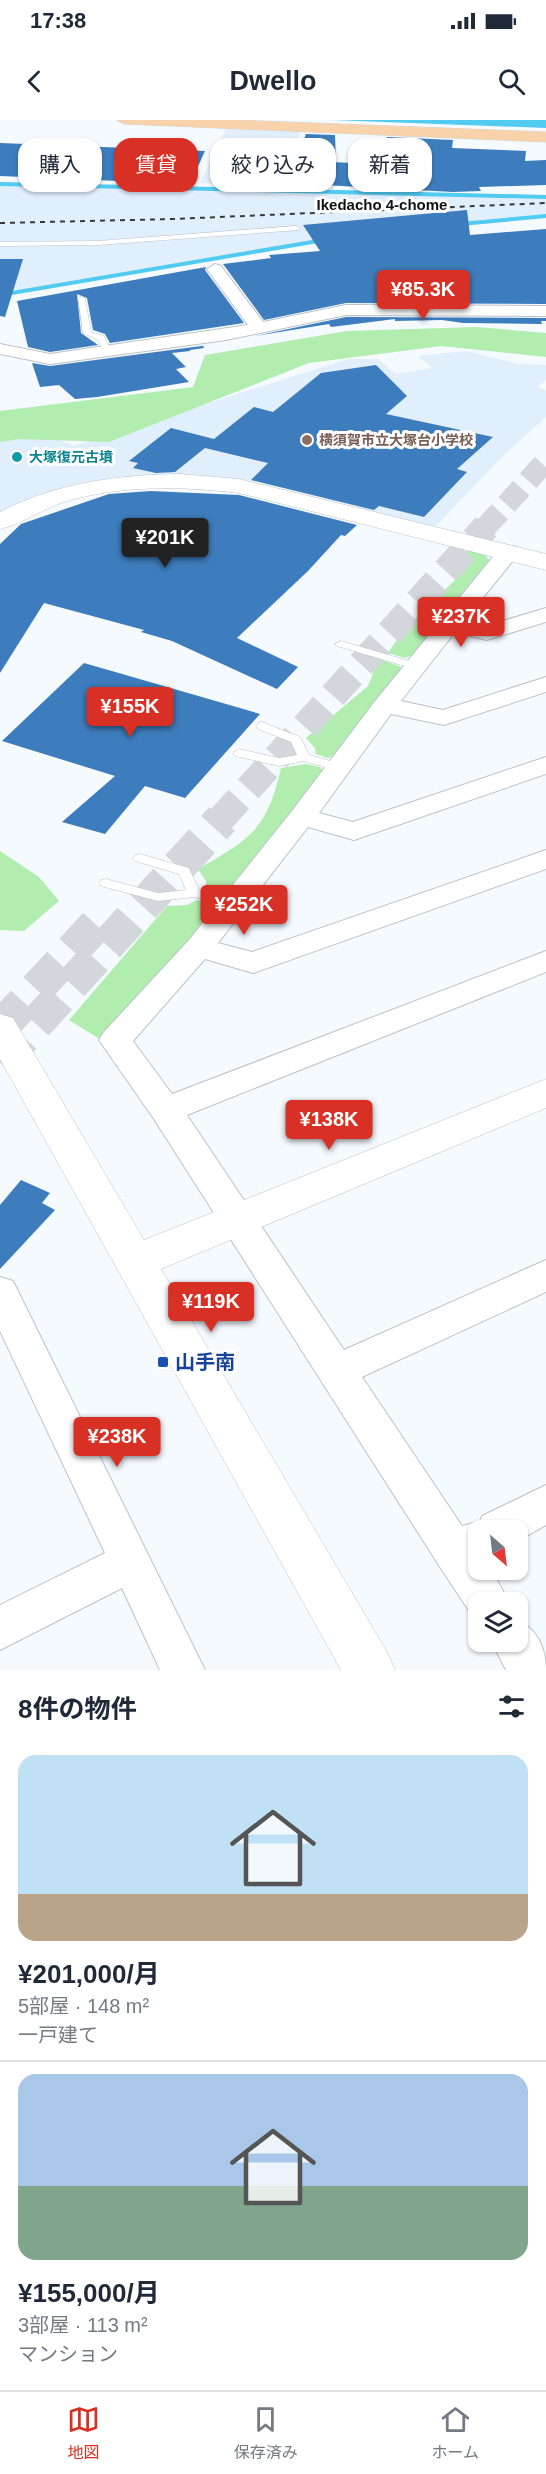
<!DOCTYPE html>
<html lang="ja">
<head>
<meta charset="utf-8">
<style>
	:root { --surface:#fff; --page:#f2f2f3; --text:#1f2937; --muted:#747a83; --line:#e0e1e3; --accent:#d93025 }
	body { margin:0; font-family:Helvetica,"Noto Sans JP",sans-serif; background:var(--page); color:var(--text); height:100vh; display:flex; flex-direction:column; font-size:22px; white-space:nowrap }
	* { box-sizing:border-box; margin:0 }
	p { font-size:20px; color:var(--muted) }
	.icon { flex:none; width:33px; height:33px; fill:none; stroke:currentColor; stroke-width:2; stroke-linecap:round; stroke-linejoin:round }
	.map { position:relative; height:1550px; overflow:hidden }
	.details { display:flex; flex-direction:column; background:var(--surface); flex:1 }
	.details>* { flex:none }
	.guide { position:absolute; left:18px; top:18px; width:510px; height:54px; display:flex; gap:12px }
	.needle { width:39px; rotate:152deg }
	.buttons { position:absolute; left:468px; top:1400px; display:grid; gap:12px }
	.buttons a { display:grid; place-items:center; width:60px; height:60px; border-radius:12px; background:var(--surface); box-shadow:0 2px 4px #0004; font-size:30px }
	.price { position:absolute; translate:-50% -51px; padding:0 14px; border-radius:6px; background:var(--accent); color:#fff; font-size:20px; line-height:39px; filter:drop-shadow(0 2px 3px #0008) }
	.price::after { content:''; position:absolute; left:50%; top:36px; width:18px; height:14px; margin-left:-9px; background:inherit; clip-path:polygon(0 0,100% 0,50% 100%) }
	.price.current { background:#222; color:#fff }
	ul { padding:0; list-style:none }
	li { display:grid; align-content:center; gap:12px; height:318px; padding:0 18px }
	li+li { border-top:2px solid var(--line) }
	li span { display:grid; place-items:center; height:186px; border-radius:18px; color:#555 }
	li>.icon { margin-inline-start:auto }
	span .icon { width:108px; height:108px; fill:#fffc; stroke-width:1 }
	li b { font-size:26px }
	h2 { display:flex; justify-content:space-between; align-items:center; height:72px; padding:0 18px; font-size:26px }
	.tag { padding:0 21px; border-radius:18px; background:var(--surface); box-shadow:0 2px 4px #0004; font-size:21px; line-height:54px }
	.tag.current { background:var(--accent); color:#fff }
	.status { display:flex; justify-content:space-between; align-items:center; height:42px; padding:0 30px; background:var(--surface); direction:ltr }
	.status svg { height:16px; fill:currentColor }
	header { display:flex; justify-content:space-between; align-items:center; height:78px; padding:0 18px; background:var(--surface); font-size:27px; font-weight:700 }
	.tab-bar { display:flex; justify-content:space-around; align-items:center; height:84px; border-top:2px solid var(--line); background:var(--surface); font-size:16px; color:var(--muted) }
	.tab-bar a { display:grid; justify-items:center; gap:3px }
	.tab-bar .current { color:var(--accent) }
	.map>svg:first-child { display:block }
</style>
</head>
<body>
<div class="status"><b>17:38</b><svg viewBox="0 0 49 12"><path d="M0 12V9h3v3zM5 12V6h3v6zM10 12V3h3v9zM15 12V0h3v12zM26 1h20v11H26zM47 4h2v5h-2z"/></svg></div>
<header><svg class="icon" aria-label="back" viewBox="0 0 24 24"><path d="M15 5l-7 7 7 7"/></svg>Dwello<svg class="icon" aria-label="search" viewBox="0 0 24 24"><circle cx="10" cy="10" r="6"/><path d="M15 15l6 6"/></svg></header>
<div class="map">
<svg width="546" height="1550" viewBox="0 0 546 1550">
	<rect width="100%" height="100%" fill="#f5faff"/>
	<path fill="#e1eefc" d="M226,8L301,11L278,64L200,63Z
		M0,65L546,79V94L318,119L0,173Z
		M466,231L519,244L546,245V260L537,267L546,270V297L503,336L435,407L255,361L156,356L0,394V314L33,307L73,326L348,239H378L396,254L432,248L418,236Z"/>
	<path fill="#b0edae" d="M477,207L546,213V237L441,226L309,243L109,322L20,319L0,322V291L193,267L205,235L347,211Z
		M469,429L483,432L489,440L413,535L405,538L388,533L403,511L456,459L463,434Z
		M379,539L399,546L403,549L334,636L328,638L316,634L315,628L306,618L368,566Z
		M306,644L320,647L323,652L229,771L220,774L206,768V761L198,749C250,719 267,710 281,648Z
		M0,731L39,757L59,781L24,811L0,810Z
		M197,780L211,785L213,791L103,921L69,900L167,786L187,785Z"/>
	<path fill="#52cbf1" d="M332,0H546V8Z"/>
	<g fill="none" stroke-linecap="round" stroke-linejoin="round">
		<path stroke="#52cbf1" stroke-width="4" d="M0,64L546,77
			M461,104L546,96
			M0,175L324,120"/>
	</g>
	<path fill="#3e7dbd" d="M306,14L335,15L336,42L296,40Z
		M387,17L453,20L452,28L526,31L525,41L546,40V65L479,67L481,71L453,72L323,65L330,42L375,44L380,24L385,25Z
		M0,23L205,31L190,64L0,56Z
		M467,90L470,115L546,109V184L346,183L264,200L223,144L271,138L269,135L320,131L303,105Z
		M0,139H23L5,197L0,196Z
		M206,147L205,150L244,203L110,223L105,214L93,210L87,178L77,174L81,213L98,225L50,232L28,227L17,181Z
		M346,197L546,198V201H541L542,204L463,203L442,200L395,201V199L331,207L329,204L255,216Z
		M209,225L203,226L204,228L190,230V231L172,233L186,247L176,249L189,262L97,277L75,279L59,265L40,267L32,243L50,246Z
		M376,245L407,276L386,294L493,317L457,349L467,352L424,397L379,386L374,390L251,360L268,343L205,328L175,352L156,353L133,348L138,343L129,341L171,308L214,319L254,287L273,292L321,253Z
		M151,371L239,375L357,405L345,416L341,415L308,451L237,518L298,547L277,569L172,521L141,512L144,510L44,483L0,553V424L21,404L109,374Z
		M84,543L240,588L260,594L185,678L145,666L105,714L62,702L115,656L2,621Z
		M21,1060L50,1073L42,1083L55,1090L0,1149V1085Z"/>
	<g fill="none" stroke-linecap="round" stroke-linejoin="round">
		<path stroke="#d3d7dc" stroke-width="22" stroke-dasharray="22 10" stroke-linecap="butt" d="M485,408L546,341"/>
		<path stroke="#d3d7dc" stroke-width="28" stroke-dasharray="28 14" stroke-linecap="butt" d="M220,700L486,407"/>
		<path stroke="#d3d7dc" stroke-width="35" stroke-dasharray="35 18" stroke-linecap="butt" d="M0,908L107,793
			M0,943L222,699"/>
		<g stroke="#bcc2ca" stroke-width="1">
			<path id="service" d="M296,106L300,108L299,110L98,125L0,126V122L98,121Z
				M78,176L85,178L91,212L104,216L112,233L111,235H105L98,220L83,213Z
				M341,521L419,544L421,546L415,549L337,526L335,524Z
				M262,602L300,617L309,635L341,644L343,647L337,651L304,641L279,646L235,636L233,633L239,629L279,638L297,635L291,622L258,609L256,606L258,603Z
				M140,734L189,748L199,770L237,781L239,784L232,788L194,777L158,781L101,766L99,763L101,760L106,759L158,773L186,770L179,754L135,741L133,738L135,735Z"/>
		</g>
		<g stroke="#bcc2ca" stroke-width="2">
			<path id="minor" d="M215,144L221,146L263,202L346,185L546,186V196L346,195L226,220L50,244L0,234V224L50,234L248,205L207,149Z
				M509,426L517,427L520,432L464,501L486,506L546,488V502L487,520L455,512L401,581L443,590L546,557V572L444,605L391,594L319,693L353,702L546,637V654L354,720L308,707L218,823L252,832L546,730V749L253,853L205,839L133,921L172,974L546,831V852L187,995L344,1230L546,1140V1172L362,1257L462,1406L480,1401L482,1396L546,1365V1405L518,1421V1410H478V1449H491L509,1482H478V1499L473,1497L440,1447L154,999L99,920L104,912L189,820L292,691L376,580L501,427Z
				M0,1157L13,1161L205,1550H160L122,1468L0,1530V1485L105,1433L0,1211Z
				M518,1501C538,1509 546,1529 546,1550H506L491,1521H518Z"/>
		</g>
		<g stroke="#bcc2ca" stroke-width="1">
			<path id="tertiary" d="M180,354L239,359L546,434V450L239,373C181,366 120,365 64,382C42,389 22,404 0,409V392C56,363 117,355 180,354Z
				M0,894L13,898L144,1120L546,959V988L161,1149L387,1532L395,1550H341L0,939Z"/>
		</g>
		<g stroke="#d4d4d5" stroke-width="1">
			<path id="trunk" d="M117,0H236L546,12V22L124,4Z"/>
		</g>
		<use href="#service" fill="#fff" fill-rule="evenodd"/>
		<use href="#minor" fill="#fff" fill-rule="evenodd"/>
		<use href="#tertiary" fill="#fff" fill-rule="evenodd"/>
		<use href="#trunk" fill="#f8d2ab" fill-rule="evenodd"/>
		<path stroke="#373a3d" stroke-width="2" stroke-dasharray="5 5" stroke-linecap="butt" d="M0,103L173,99L546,83"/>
	</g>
	<circle fill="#8d6e63" stroke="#fff" stroke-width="2" cx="307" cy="320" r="6"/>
	<circle fill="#0f9aa8" stroke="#fff" stroke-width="2" cx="17" cy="337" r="6"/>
	<rect fill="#1a4fb4" stroke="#fff" stroke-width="2" x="157" y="1236" width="12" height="12" rx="3"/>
	<g text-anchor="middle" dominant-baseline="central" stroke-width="6" stroke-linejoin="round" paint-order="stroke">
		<g font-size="14" font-weight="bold" fill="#785e54" stroke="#fff" text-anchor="start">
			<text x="319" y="320">横須賀市立大塚台小学校</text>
		</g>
		<g font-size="14" font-weight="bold" fill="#0d838f" stroke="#fff" text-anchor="start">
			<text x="29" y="337">大塚復元古墳</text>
		</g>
		<g font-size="15" font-weight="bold" fill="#101215" stroke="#fff">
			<text x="382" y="84">Ikedacho 4-chome</text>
		</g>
		<g font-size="20" font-weight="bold" fill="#164399" stroke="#fff" text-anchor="start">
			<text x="175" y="1242">山手南</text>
		</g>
	</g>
</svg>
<div class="buttons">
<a><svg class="needle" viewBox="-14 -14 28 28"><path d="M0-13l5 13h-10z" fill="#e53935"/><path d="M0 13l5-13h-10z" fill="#747a83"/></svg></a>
<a><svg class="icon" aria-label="layers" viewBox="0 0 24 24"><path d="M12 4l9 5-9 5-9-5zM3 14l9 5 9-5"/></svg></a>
</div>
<b class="price" style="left:423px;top:201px">¥85.3K</b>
<b class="price current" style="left:165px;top:449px">¥201K</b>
<b class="price" style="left:461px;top:528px">¥237K</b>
<b class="price" style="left:130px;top:618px">¥155K</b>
<b class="price" style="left:244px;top:816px">¥252K</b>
<b class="price" style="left:329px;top:1031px">¥138K</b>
<b class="price" style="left:211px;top:1213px">¥119K</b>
<b class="price" style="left:117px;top:1348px">¥238K</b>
<div class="guide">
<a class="tag">購入</a>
<a class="tag current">賃貸</a>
<a class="tag">絞り込み</a>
<a class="tag">新着</a>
</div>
</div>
<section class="details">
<h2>8件の物件<svg class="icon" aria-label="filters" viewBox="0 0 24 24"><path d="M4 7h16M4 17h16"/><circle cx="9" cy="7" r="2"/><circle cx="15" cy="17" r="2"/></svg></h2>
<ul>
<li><span style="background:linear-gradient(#bfe0f5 75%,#b9a48a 0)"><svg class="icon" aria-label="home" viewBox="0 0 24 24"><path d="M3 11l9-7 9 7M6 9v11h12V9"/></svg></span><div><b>¥201,000/月</b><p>5部屋 · 148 m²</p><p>一戸建て</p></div></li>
<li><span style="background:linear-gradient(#a9c7e8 60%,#7fa58c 0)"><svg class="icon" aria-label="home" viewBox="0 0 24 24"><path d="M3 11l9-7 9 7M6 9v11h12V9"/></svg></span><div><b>¥155,000/月</b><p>3部屋 · 113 m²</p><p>マンション</p></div></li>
</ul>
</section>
<nav class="tab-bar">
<a class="current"><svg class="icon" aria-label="map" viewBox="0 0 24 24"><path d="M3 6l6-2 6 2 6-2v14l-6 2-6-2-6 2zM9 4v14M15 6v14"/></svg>地図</a>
<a><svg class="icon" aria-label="saved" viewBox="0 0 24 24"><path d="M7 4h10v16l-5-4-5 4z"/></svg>保存済み</a>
<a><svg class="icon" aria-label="home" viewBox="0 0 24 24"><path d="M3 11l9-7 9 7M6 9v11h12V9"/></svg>ホーム</a>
</nav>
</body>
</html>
